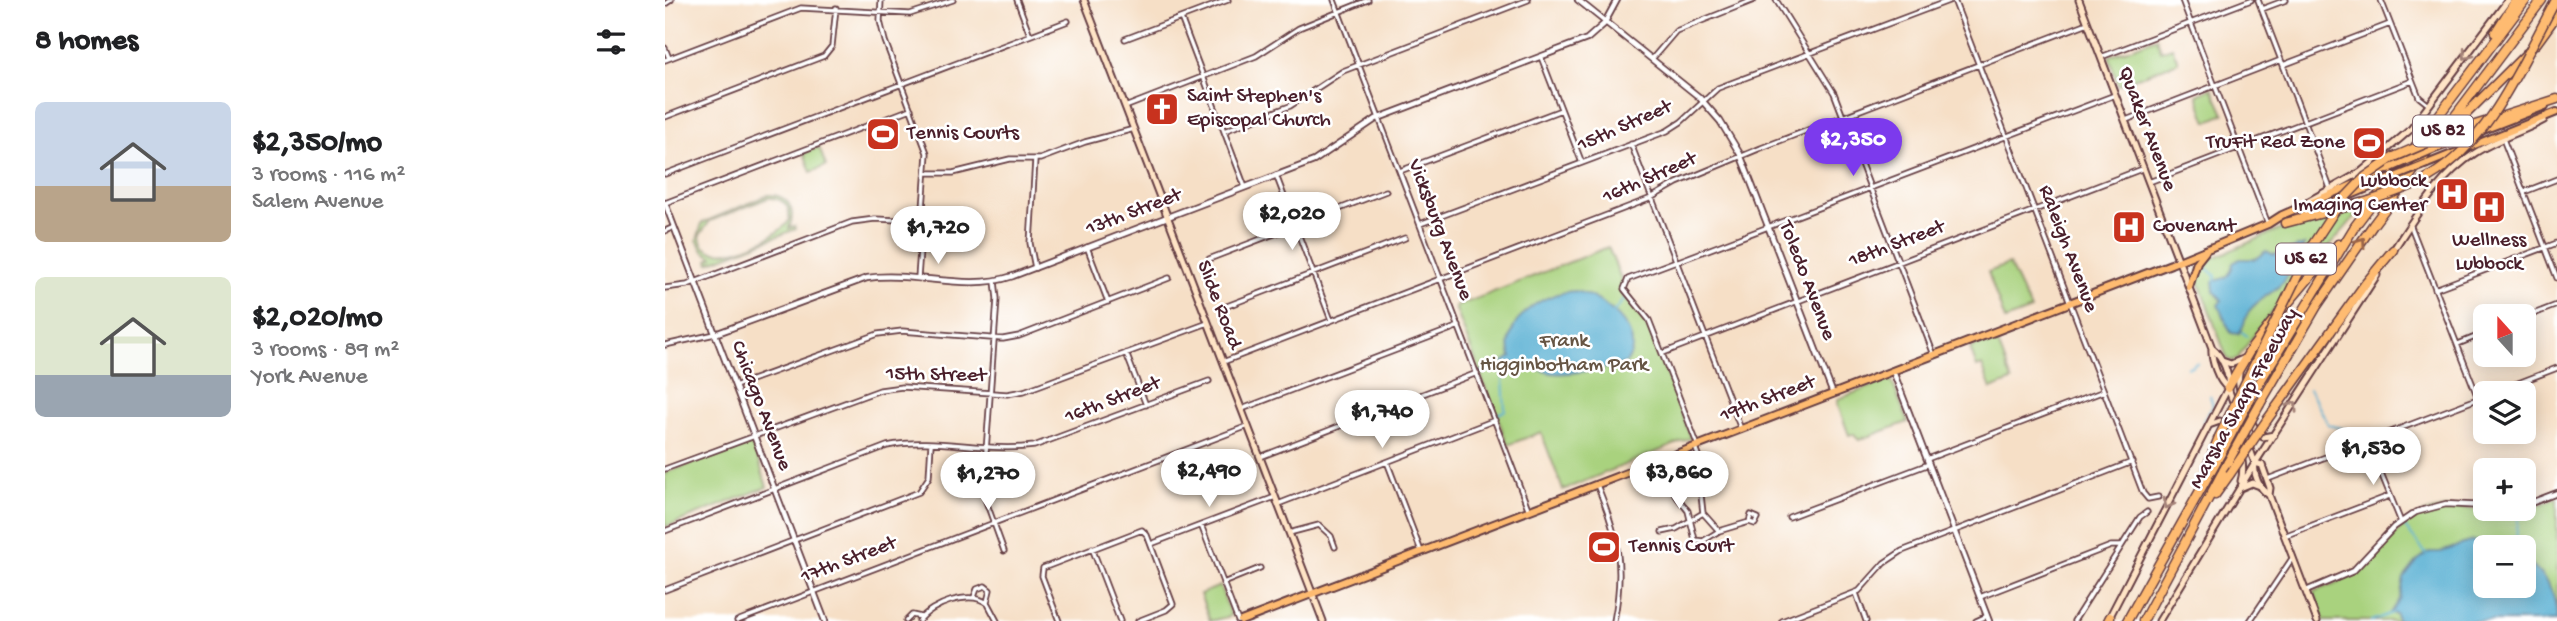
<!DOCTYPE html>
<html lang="en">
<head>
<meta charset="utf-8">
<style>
	:root { --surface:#fff; --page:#f6f6f6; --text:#202124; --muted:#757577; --accent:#7c3aed }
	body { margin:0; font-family:"Gochi Hand",sans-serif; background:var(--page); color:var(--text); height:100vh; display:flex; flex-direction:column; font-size:26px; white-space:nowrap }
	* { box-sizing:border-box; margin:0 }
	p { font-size:23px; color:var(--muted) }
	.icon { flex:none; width:38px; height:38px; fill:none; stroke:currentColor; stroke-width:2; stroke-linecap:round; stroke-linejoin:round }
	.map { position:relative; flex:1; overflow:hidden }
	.panel { display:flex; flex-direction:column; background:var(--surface); width:665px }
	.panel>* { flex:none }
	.needle { width:46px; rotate:339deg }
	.tools { position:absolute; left:1808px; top:304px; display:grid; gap:14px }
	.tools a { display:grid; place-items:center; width:63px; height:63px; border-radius:10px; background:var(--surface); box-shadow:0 4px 18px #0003; font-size:35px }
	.price { position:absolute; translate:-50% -60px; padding:0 16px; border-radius:24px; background:#fff; color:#222; font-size:23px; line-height:46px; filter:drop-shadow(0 2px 4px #0008) }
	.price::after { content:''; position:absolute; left:50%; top:42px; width:21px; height:16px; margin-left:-10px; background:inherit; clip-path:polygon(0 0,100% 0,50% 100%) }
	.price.current { background:var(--accent); color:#fff }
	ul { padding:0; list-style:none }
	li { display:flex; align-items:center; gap:21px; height:175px; padding:0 35px }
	li span { display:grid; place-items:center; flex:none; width:196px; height:140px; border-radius:10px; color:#555 }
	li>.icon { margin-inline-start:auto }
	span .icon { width:84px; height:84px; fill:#fffc; stroke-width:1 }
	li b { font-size:30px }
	h2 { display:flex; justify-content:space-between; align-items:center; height:84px; padding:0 35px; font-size:30px }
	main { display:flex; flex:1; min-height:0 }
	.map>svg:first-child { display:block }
</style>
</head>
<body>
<main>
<section class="panel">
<h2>8 homes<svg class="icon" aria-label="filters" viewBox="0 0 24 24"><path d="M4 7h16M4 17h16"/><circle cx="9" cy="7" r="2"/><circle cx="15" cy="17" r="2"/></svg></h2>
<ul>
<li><span style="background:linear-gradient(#c9d6e8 60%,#b9a48a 0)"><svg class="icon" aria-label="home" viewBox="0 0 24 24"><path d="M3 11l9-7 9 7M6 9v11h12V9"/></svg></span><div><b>$2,350/mo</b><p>3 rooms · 116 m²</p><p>Salem Avenue</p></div></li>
<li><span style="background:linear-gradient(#dfe7d0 70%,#9aa5b1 0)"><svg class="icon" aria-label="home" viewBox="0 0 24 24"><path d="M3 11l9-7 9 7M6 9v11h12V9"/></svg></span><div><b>$2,020/mo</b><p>3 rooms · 89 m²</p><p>York Avenue</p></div></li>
</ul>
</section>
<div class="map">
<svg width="1892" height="621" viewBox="0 0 1892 621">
	<rect width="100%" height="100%" fill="#fff"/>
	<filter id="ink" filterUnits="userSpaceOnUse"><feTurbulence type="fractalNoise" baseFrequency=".0143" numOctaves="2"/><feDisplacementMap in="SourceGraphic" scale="14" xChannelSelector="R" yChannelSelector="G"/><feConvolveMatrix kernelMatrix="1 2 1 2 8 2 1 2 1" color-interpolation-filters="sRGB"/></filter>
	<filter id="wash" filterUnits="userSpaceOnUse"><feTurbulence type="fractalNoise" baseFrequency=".00686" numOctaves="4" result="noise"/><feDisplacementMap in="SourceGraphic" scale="28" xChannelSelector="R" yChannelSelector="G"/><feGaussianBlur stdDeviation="1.57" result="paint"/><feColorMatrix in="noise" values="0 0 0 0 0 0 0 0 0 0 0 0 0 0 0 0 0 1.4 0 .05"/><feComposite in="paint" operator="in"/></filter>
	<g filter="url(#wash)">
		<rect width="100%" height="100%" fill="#f6dfc6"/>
		<path fill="#a9d27e" stroke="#7a7854" stroke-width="2" fill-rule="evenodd" d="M1492,38L1496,51L1507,47L1513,62L1453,85L1444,56Z
			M1547,88L1559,114L1542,122L1532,95Z
			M222,122L229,141L215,146L207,127Z
			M154,147L161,166L146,172L139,153Z
			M103,195C123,194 132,210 124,228L130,226L131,229L44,263L43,260L48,257L38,251L32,240L37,223ZM103,198C117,197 126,206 124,220C118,236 37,275 35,235L45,221Z
			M1700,204C1660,255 1609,303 1573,358L1567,361L1562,358L1533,280L1534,264L1611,231Z
			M943,247L957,281L956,293L972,310L986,333L1026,438L898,490L876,432L843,445L832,416L834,414H831L816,376L819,372L814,370L790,307Z
			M1344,264L1366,310L1340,320L1323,272Z
			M1331,338L1347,381L1326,389L1317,365L1312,367L1305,348Z
			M1226,379L1243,422L1194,440L1188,434L1184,435L1172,403L1173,399Z
			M84,443L89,446L102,487L0,527V473Z
			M1892,498V621H1659L1649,592C1663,585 1680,581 1693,572C1722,553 1728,523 1766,511C1792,503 1814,512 1841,512C1859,512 1875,504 1892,498ZM1820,548H1858V586H1820Z
			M555,586L566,616L545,621L535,594Z"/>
		<path fill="#54aed2" stroke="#4f667e" stroke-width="2" d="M1639,245L1634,256L1625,260C1627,288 1598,293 1585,310C1579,317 1581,326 1573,334L1566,333L1553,305L1557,300L1549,291L1548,281C1560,279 1566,277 1568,263L1575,259H1590L1601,251L1609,255Z
			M911,291C938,298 982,330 962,362C953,368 897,375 887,373C872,370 854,360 839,366L838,379V366L831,367L846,357C835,321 877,292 911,291Z
			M1807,541L1828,542L1842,548H1820V586H1858L1859,558C1881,578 1892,591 1892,621H1732L1731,614L1725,613L1735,598L1739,578L1753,560L1764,552H1776Z"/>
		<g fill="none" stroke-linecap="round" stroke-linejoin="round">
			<path stroke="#54aed2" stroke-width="2" d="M1535,263L1551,276L1550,281
				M947,314L960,298
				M1577,332L1582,336
				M1522,368L1532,363
				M822,371L831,367
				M815,373L820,371
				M838,379L840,410
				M1644,389L1664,425L1695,433L1703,440
				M831,415L839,411
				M1538,421L1548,406L1545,396
				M1737,523L1761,554
				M1850,548L1854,511
				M1706,621L1727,613"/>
		</g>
	</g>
	<g filter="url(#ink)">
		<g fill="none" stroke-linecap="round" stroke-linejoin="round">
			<g stroke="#643c42" stroke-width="7">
				<path id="minor" d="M216,0L215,21L220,41L262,153L253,278
					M352,0L365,35
					M669,0L864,511
					M1111,0L1169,93L1269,355
					M1289,0L1478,493L1483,499L1493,497
					M1517,0L1603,224
					M1593,0L1665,188
					M1716,0L1754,97L1764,105
					M0,4L6,0
					M1597,9L1621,0
					M516,18L580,187
					M460,39L563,0
					M0,48L4,58
					M876,57L917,163
					M1436,57L1586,0
					M987,59L1011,31L1089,0
					M0,60L136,8L245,14L288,0
					M1618,65L1725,24
					M460,107L591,56L634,28L703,0
					M0,117L159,56L167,46L171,8
					M1461,120L1616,60
					M559,131L625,106L678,71L863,0
					M1838,139L1892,278
					M966,144L1076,429
					M370,160L365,243L370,268
					M735,171L896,110
					M261,173H288L345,159H375L420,142L469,129
					M0,174L403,21
					M611,175L666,320
					M1484,182L1747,81
					M1859,192L1892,179
					M0,203L246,109
					M755,224L1002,131L1016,122L1053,88L1286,0
					M1745,224L1813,398
					M0,231L9,227
					M422,247L443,302
					M544,259L721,191
					M1011,261L963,279L959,289L984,320L1033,446
					M1011,262L1450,95
					M330,281L332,299L318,493L339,551
					M0,288L22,285L187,222L210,219L257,221
					M1770,289L1892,243
					M562,306L740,238
					M1858,318L1892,305
					M1793,344L1820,333
					M0,345L50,334
					M461,353L481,405
					M998,353L1479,168
					M558,362L984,199L1012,183L1096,148L1423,23
					M70,386L213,334L237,331L338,339L354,336L504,278
					M1825,394L1892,368
					M577,409L794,326
					M1703,441L1736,522
					M1013,454L1026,489L1033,455L1030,447
					M595,457L812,373
					M1262,459L1439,391
					M722,462L756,551
					M0,469L215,390L237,387L342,394L359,391L543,323
					M1603,479L1820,396
					M932,485C953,535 960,566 949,621
					M613,504L830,420
					M1124,517L1264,464
					M536,525L573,621
					M0,531L222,446C270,436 320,453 369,446L544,381
					M1054,531L1038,541L1030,540L1023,511L1010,494L1035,486L1038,513L1054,531L1084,522L1090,524L1093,518L1086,515L1084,522
					M997,532L1011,529L1038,513
					M624,533L654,525L666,536L670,547
					M1619,536L1724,496
					M486,544L610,497
					M427,548L455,621
					M558,583L595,568
					M0,590L254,492L264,477L266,444
					M1191,593L1201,621
					M309,597L312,589L320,586L325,590L322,602
					M1315,597L1446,546H1456
					M72,621L583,426
					M241,621L247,615L256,617
					M254,621C266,604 306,589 323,604L332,621
					M394,621L377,576L378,568L477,530L482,535L508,604L501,610L473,621
					M1117,621L1194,591L1219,563L1237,551L1467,462
					M1311,621L1322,616
					M1409,621L1475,517L1482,512
					M1585,621L1628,557"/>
			</g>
			<g stroke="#643c42" stroke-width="8">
				<path id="tertiary" d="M913,0L1034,97L1055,121L1075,154L1168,394
					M0,203L160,621
					M50,334L202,278C249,271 302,292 348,276L649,161L711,119L922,39L939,24L952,0
					M1228,371L1324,621
					M1858,506L1892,493
					M1641,591L1688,571L1729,527L1751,512L1781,504L1820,506"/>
			</g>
			<g stroke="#643c42" stroke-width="9">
				<path id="secondary" d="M419,0L658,621
					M1414,0L1547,348C1546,360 1553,381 1563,388
					M1644,201L1696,172L1746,129L1843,0
					M1727,252C1751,216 1773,177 1810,153C1832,139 1857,132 1879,120
					M1547,348C1558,357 1565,375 1563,388L1590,463C1588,474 1594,489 1604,495
					M1557,361L1566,364L1580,358
					M1574,374C1571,390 1586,428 1598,437L1609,435
					M1544,425L1555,421C1573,429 1581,465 1576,481
					M1590,463L1597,465L1605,488L1604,495L1652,621
					M1575,488L1587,483L1595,486
					M1444,618L1563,388
					M1494,621L1590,463L1712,275"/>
			</g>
			<g stroke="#643c42" stroke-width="10">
				<path id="primary" d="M1772,148L1880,106
					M1762,164L1892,112
					M1702,178L1726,168
					M1638,215L1715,183
					M1524,287L1532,262L1540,252
					M576,621L1506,264L1603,224L1617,215L1692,183"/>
			</g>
			<g stroke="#643c42" stroke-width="11">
				<path id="motorway" d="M1830,33L1851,0
					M1871,44L1892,15
					M1784,131L1862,53
					M1785,133L1892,99
					M1620,223L1704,201
					M1618,309L1673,244
					M1563,388L1586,349L1608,321
					M1590,390L1690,226L1861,0
					M1595,404L1652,306L1708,225L1877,0
					M1602,420L1700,284L1728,250
					M1542,467L1554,437
					M1550,495L1565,474
					M1443,621L1445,617
					M1462,621L1560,446
					M1478,621L1563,462"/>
			</g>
			<use href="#minor" stroke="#fff" stroke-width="3.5"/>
			<use href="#tertiary" stroke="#fff" stroke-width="4.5"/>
			<use href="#secondary" stroke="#ffe4c6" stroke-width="5"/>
			<use href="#primary" stroke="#febb71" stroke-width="6"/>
			<use href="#motorway" stroke="#febb71" stroke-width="8"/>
			<g stroke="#643c42" stroke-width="10" stroke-linecap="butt">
				<path id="primary-bridge" d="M1726,168L1772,148
					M1715,183L1762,164"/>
			</g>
			<g stroke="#643c42" stroke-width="11" stroke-linecap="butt">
				<path id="motorway-bridge" d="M1704,201C1724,194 1745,188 1764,177C1827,140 1857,62 1891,0
					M1554,437L1648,244L1675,203L1700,177L1729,157L1785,133
					M1560,446L1590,390
					M1563,462L1595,404
					M1565,474L1602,420"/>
			</g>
			<use href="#primary-bridge" stroke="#febb71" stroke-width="6"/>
			<use href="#motorway-bridge" stroke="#febb71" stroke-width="8"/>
		</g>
		<defs><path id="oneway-chevron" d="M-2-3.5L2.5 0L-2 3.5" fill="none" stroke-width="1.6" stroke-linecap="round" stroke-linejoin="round" transform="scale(1.75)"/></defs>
		<g stroke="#a48278">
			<use href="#oneway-chevron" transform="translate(1802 55) rotate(127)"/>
			<use href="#oneway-chevron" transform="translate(1628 406) rotate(-56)"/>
			<use href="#oneway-chevron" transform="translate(1503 504) rotate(117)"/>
		</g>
		<use stroke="#9b654a" href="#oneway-chevron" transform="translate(1696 242) rotate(-55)"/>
	</g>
	<defs>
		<g id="church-square" transform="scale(1.75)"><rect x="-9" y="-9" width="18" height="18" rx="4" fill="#c8321e" stroke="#fff"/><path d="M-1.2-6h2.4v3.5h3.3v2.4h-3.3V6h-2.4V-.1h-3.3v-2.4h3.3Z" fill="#fff"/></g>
		<g id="stadium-square" transform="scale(1.75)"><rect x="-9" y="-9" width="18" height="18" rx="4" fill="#c8321e" stroke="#fff"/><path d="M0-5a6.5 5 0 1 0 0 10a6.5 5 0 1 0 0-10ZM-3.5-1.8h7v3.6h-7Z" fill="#fff"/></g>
		<g id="hospital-square" transform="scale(1.75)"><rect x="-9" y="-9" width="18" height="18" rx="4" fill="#c8321e" stroke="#fff"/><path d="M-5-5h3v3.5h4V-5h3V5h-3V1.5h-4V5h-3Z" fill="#fff"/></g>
	</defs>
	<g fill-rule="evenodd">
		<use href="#church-square" x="497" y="109"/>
		<use href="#stadium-square" x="218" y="134"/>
		<use href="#stadium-square" x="1704" y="143"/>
		<use href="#hospital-square" x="1787" y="194"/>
		<use href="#hospital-square" x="1824" y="207"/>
		<use href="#hospital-square" x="1464" y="227"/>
		<use href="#stadium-square" x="939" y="547"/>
	</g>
	<g text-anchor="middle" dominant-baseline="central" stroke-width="5" stroke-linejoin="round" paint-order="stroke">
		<g fill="#fff" stroke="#80626b" stroke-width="2">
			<rect x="1748" y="115.5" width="60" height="31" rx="5"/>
			<rect x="1611" y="243.5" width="60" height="31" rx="5"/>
		</g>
		<g font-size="19" font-weight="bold" fill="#4a1f2b">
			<text x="1778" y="131">US 82</text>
			<text x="1641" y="259">US 62</text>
		</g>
		<g font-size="21" fill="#4a1f2b" stroke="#fff" text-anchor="start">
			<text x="522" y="97">Saint Stephen's<tspan x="522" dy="24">Episcopal Church</tspan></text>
			<text x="242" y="134">Tennis Courts</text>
			<text x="1680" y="143" text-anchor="end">TruFit Red Zone</text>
			<text x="1762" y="182" text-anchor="end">Lubbock<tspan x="1762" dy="24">Imaging Center</tspan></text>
			<text x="1488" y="227">Covenant</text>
			<text x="1824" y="241" text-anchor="middle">Wellness<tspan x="1824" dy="24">Lubbock</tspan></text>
			<text x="964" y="547">Tennis Court</text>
		</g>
		<g font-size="21" fill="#4a1f2b" stroke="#fff">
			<text transform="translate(960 127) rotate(-24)">15th Street</text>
			<text transform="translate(1481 129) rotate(69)">Quaker Avenue</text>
			<text transform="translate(985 179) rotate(-24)">16th Street</text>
			<text transform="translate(469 213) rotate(-21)">13th Street</text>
			<text transform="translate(774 230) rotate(69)">Vicksburg Avenue</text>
			<text transform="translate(1232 245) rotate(-21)">18th Street</text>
			<text transform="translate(1402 249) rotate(69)">Raleigh Avenue</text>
			<text transform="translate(1141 281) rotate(69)">Toledo Avenue</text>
			<text transform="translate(553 305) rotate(69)">Slide Road</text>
			<text transform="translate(271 376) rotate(1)">15th Street</text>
			<text transform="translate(1580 399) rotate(-61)">Marsha Sharp Freeway</text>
			<text transform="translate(1103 400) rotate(-21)">19th Street</text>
			<text transform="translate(448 401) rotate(-21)">16th Street</text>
			<text transform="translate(95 406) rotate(69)">Chicago Avenue</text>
			<text transform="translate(184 561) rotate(-21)">17th Street</text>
		</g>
		<g font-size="21" fill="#654" stroke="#fff">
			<text x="899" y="342">Frank<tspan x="899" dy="24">Higginbotham Park</tspan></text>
		</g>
	</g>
</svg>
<div class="tools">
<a><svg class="needle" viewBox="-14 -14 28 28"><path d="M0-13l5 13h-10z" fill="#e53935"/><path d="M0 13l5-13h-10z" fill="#757577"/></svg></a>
<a><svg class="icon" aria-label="layers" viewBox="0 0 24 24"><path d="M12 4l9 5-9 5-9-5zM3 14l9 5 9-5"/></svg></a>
<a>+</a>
<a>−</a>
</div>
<b class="price current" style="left:1188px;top:178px">$2,350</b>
<b class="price" style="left:627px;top:252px">$2,020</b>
<b class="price" style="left:273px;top:266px">$1,720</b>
<b class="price" style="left:717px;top:450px">$1,740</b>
<b class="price" style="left:1708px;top:487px">$1,530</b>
<b class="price" style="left:544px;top:509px">$2,490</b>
<b class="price" style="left:1014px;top:511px">$3,860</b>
<b class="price" style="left:323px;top:512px">$1,270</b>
</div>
</main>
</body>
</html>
